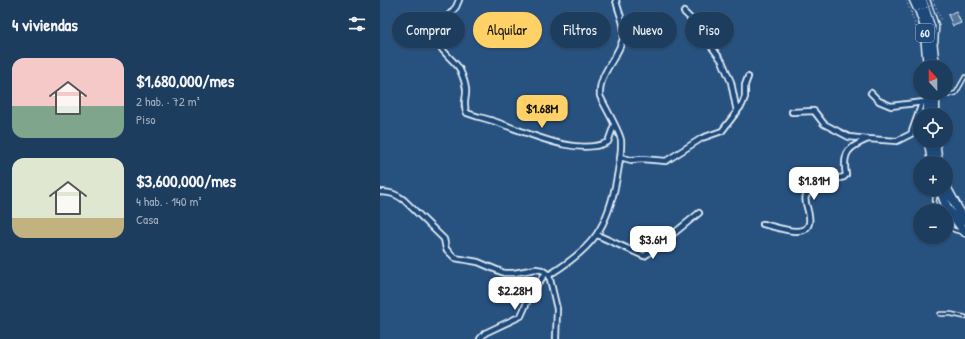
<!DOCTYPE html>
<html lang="es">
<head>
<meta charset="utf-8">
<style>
	:root { --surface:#1d3d5f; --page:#2a4868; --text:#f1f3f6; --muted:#a0aebd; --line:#3b5674; --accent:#ffd166 }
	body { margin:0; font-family:"Patrick Hand",sans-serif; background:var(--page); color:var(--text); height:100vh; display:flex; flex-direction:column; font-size:15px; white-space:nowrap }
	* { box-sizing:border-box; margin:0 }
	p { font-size:13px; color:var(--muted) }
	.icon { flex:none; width:22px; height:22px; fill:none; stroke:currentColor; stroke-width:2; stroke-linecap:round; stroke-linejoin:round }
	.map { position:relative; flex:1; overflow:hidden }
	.panel { display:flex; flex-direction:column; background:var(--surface); width:380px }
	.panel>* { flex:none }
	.hud { position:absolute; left:12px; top:12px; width:380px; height:36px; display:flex; gap:8px }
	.needle { width:26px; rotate:339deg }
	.fabs { position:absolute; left:533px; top:60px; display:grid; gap:8px }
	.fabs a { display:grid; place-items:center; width:40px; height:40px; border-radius:50%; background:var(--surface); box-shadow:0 1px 3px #0004,0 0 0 1px var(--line); font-size:20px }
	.price { position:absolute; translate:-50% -34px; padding:0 9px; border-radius:8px; background:#fff; color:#222; font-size:13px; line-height:26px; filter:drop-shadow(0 1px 2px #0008) }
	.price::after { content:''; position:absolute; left:50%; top:24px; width:12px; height:9px; margin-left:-6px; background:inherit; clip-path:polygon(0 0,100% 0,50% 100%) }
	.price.on { background:var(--accent); color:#111 }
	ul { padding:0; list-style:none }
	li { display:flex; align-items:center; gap:12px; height:100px; padding:0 12px }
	li span { display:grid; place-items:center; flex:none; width:112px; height:80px; border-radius:12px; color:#555 }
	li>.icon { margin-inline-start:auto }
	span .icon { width:48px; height:48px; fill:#fffc; stroke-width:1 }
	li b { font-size:17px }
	h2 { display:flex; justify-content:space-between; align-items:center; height:48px; padding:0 12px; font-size:17px }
	.tag { padding:0 14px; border-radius:18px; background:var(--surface); box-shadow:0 1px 3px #0004,0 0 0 1px var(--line); font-size:14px; line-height:36px }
	.tag.on { background:var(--accent); color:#111 }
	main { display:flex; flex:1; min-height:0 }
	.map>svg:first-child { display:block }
</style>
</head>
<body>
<main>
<section class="panel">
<h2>4 viviendas<svg class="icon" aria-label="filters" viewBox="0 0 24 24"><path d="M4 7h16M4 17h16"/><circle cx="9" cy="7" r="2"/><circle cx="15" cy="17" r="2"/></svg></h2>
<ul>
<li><span style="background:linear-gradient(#f6c9c9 60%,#7fa58c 0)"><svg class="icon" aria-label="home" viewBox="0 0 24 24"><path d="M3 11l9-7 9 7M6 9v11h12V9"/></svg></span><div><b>$1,680,000/mes</b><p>2 hab. · 72 m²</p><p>Piso</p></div></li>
<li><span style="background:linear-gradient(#dfe7d0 75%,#c2b280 0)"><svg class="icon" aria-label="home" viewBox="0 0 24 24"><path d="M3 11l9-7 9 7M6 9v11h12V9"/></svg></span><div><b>$3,600,000/mes</b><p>4 hab. · 140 m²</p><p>Casa</p></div></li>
</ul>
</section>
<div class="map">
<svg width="585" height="339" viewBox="0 0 585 339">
	<rect width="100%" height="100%" fill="#27517f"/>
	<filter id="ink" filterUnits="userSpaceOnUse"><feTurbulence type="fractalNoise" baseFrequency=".025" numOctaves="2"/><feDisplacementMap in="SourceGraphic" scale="8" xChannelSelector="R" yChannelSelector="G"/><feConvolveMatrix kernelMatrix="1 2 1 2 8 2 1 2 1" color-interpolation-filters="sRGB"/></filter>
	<g filter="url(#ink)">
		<path fill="#57789d" stroke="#e8f1f8" d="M576,11L581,23L573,26L568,15Z"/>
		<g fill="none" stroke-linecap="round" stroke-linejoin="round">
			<g stroke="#e8f1f8" stroke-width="5.5">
				<path id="service" d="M531,0L535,9
					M548,0L557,26L556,42
					M557,94L569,95L576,93L585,77
					M556,189L554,205L557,211
					M566,225L574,230L581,232
					M560,314H571L585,317"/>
			</g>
			<g stroke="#e8f1f8" stroke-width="8">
				<path id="minor" d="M79,0L76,7L56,30C52,45 71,57 79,68C82,74 85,82 86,89C87,97 82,105 87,113C97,117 109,119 119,123C149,133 197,157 228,142L234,125
					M304,12L325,33L331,46L342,61L351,82L357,112
					M491,93L499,101L511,106L544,102
					M412,112L434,111L444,124L469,137L488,139L517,141L531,134L542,103
					M240,157L251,160L262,159L286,161L322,138L342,131L362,105L365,97V85L368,77
					M0,192C10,192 16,194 24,200L64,239L66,249L75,258L98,262L124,273H134L156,269L162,270L169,275L177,309L176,339
					M383,224C400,228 437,243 428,211C427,206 424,200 426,196C431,185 454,179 464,177L466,175C462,152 469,147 488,139
					M217,235L264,256L272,251L319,213
					M169,275C213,248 228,228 237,177C239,165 242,152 241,140C239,130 225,107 220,96C218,74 237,59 243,39C247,27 238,12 236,0
					M100,339L105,333L141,316L152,291L166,273"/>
			</g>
			<g stroke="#e8f1f8" stroke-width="11">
				<path id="trunk" d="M536,0L544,24L548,67
					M542,0L551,30L555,67
					M548,115V93
					M555,115V93
					M549,141L552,163
					M555,141L558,163
					M566,187L578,209L585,220
					M560,189L567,208L585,232"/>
			</g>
			<path stroke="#e8f1f8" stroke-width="1" stroke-dasharray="1 3" stroke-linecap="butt" d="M526,0L536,27H538
				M553,0L561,19L558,20"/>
			<use href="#service" stroke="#1f4a7a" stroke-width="2.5"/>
			<use href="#minor" stroke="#1f4a7a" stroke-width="4.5"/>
			<use href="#trunk" stroke="#1f4a7a" stroke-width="8"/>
			<path stroke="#e8f1f8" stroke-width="1" stroke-dasharray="1 3" stroke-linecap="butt" d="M531,13L556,4"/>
		</g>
	</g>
	<g text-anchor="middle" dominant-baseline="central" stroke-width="3" stroke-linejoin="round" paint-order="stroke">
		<rect fill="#1f4a7a" stroke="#acbfd2" stroke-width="1" x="536" y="24" width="18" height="18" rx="3"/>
		<g font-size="11" font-weight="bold" fill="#e8f1f8">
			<text x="545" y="33">60</text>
		</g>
	</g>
</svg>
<div class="fabs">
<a><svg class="needle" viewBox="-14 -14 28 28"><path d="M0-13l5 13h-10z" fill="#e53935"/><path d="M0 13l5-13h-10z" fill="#a0aebd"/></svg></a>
<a><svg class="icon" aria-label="locate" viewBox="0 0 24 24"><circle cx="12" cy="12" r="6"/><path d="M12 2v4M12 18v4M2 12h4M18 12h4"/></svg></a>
<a>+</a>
<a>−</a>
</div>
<b class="price on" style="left:162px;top:129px">$1.68M</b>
<b class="price" style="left:434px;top:201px">$1.81M</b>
<b class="price" style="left:273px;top:260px">$3.6M</b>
<b class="price" style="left:135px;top:311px">$2.28M</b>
<div class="hud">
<a class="tag">Comprar</a>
<a class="tag on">Alquilar</a>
<a class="tag">Filtros</a>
<a class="tag">Nuevo</a>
<a class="tag">Piso</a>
</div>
</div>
</main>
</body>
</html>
